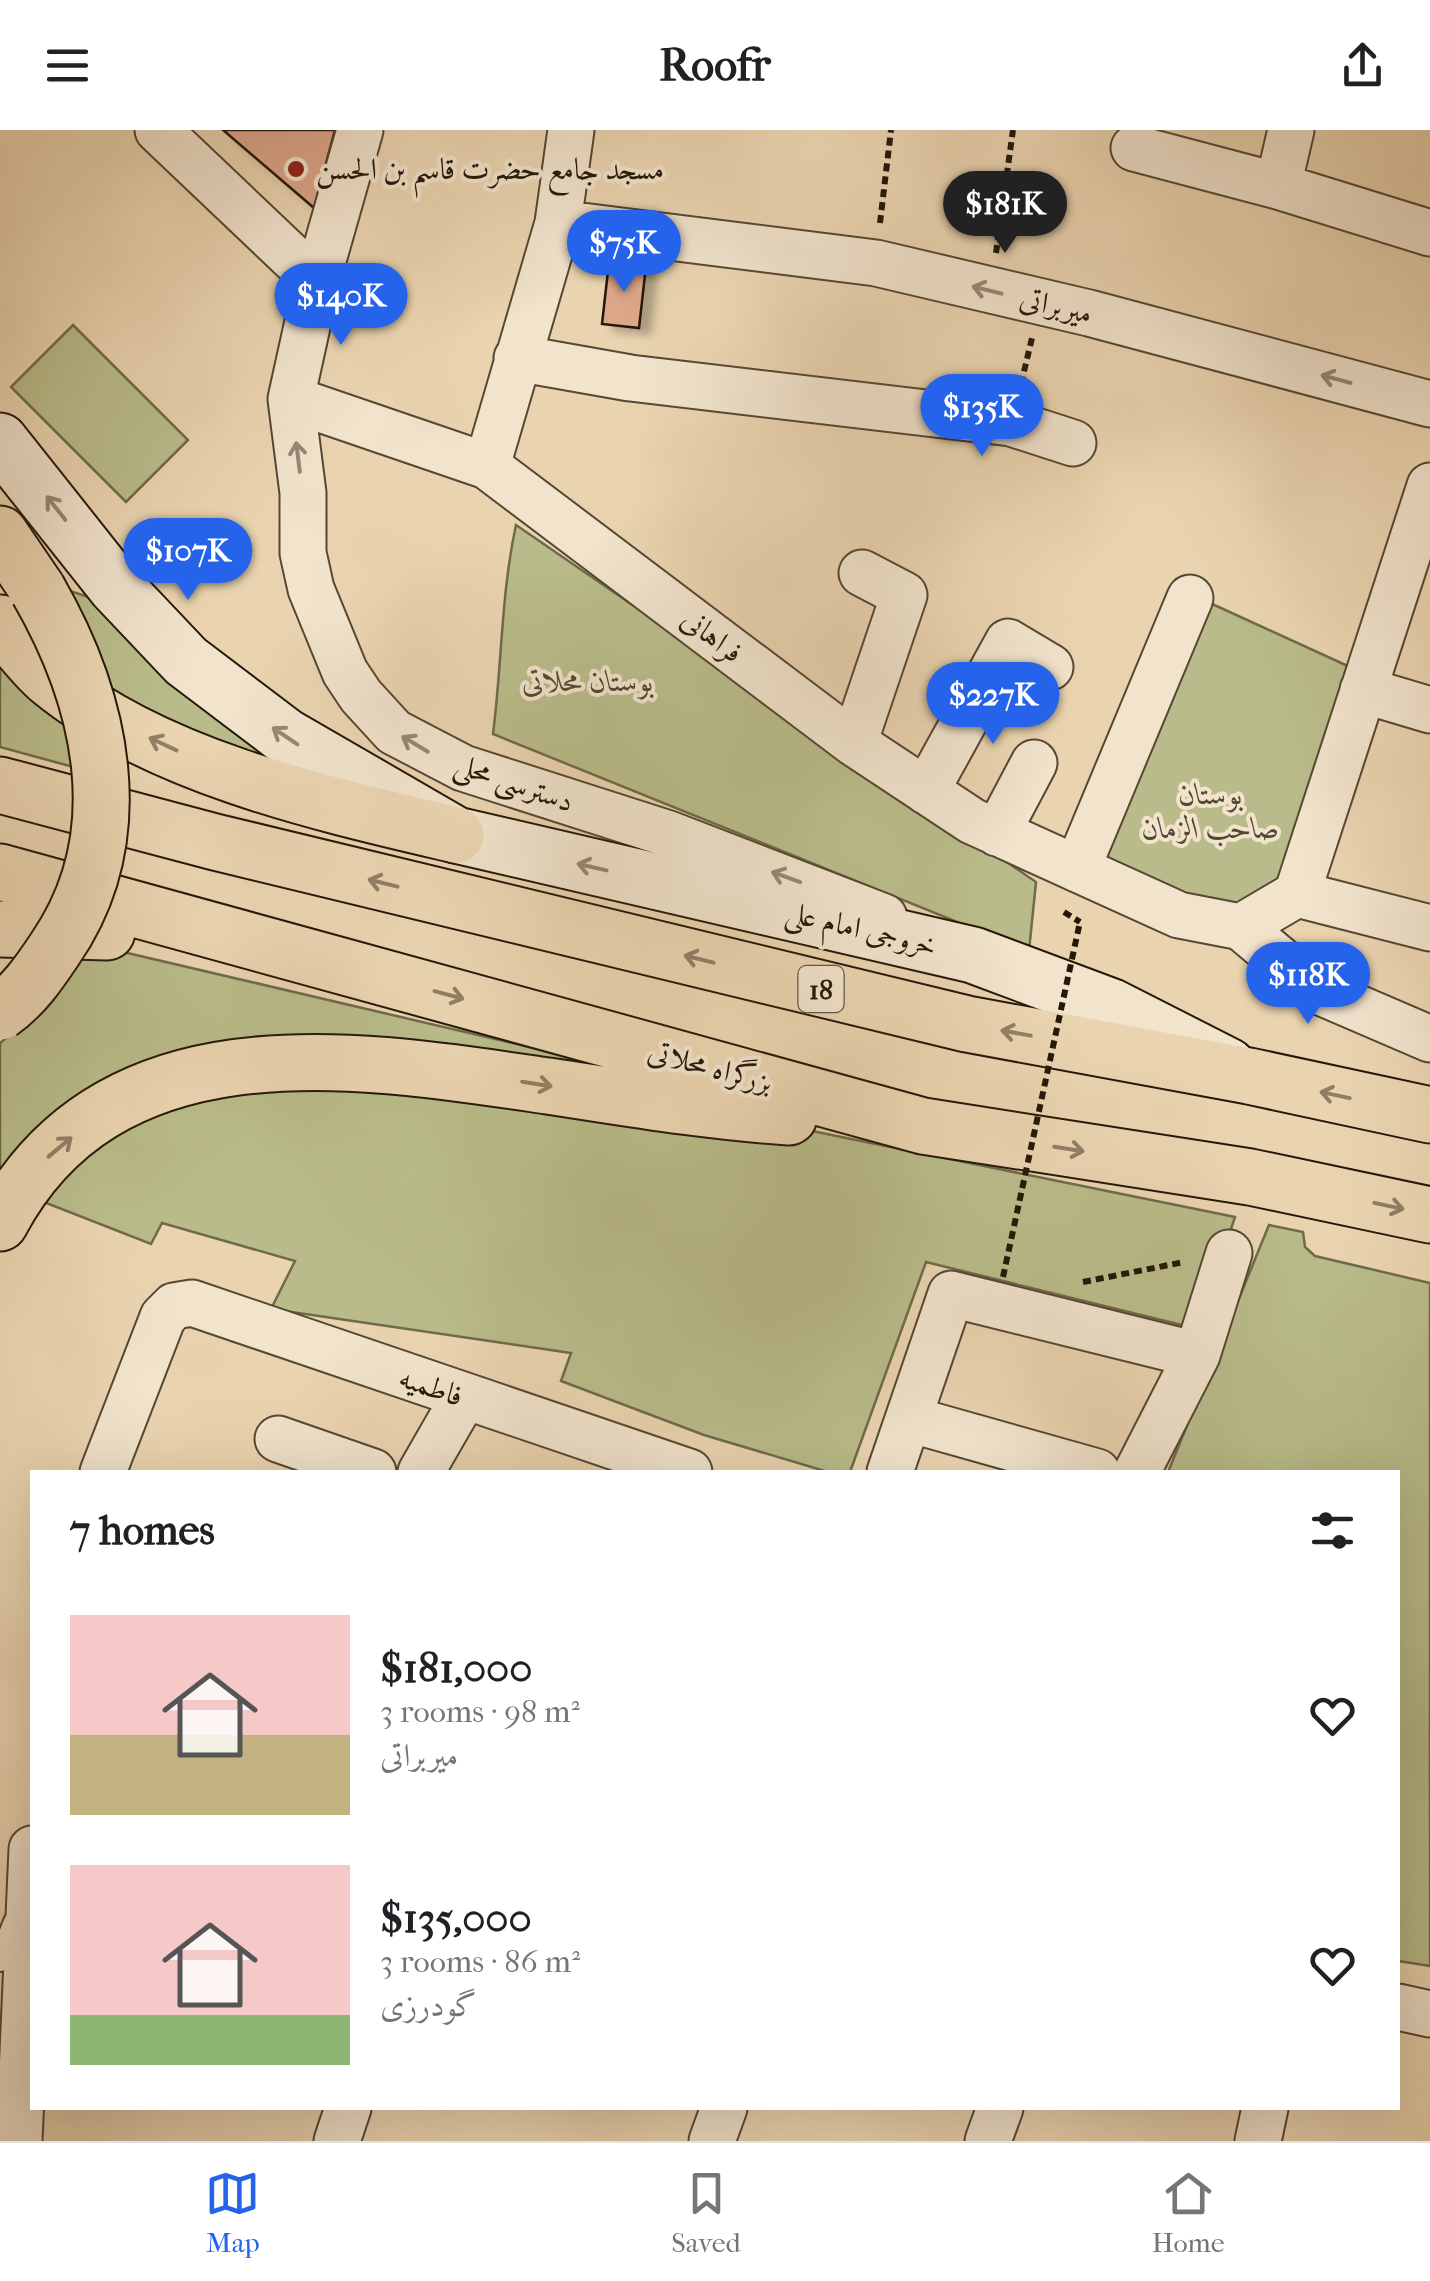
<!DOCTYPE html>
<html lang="en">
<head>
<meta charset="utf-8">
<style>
	:root { --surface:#fff; --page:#f2f2f2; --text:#202124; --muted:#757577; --line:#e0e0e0; --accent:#2563eb }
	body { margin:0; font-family:"IM FELL French Canon",Amiri,serif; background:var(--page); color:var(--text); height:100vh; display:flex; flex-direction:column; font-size:38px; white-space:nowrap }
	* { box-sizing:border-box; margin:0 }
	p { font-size:32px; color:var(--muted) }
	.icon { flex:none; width:55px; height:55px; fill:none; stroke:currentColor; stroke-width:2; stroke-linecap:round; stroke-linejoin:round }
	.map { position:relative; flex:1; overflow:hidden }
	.panel { position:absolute; left:30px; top:1340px; width:1370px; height:640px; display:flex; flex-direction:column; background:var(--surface); border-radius:0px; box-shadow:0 10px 40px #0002 }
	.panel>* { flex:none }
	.price { position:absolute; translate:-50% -85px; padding:0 22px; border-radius:35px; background:var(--accent); color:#fff; font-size:32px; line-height:65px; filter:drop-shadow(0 2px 5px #0008) }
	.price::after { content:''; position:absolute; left:50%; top:60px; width:30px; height:22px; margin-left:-15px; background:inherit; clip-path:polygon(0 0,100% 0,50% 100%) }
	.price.current { background:#222; color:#fff }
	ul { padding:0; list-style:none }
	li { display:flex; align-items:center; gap:30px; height:250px; padding:0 40px }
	li span { display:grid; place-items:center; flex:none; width:280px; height:200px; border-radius:0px; color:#555 }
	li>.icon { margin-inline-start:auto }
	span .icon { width:120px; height:120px; fill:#fffc; stroke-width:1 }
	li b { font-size:42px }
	h2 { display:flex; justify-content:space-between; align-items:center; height:120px; padding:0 40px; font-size:42px }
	header { display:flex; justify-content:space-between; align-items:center; height:130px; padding:0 40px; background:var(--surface); font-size:45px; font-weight:800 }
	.tabs { display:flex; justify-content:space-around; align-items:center; height:140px; border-top:2px solid var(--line); background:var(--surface); font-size:28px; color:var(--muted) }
	.tabs a { display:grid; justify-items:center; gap:5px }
	.tabs .current { color:var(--accent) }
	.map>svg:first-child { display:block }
</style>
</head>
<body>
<header><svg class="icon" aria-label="menu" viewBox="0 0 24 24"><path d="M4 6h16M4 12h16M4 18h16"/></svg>Roofr<svg class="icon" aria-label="share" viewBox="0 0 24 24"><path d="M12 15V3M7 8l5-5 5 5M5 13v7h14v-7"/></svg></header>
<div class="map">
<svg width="1430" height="2011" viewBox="0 0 1430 2011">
	<defs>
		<filter id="shadow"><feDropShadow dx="11" dy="6" stdDeviation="5" flood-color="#0004"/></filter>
	</defs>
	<rect width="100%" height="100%" fill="#ead4b0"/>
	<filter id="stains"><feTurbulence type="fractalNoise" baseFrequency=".002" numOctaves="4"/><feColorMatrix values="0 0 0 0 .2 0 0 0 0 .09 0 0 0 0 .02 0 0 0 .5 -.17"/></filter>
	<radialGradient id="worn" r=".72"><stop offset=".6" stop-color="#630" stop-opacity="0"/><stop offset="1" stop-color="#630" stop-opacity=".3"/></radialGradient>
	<path fill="#b9bc8a" stroke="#6f6a4a" stroke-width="2.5" d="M73,195L188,310L126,372L11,257Z
		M516,395L1036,752L1029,821L493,604C502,534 501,464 516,395Z
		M58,457L107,473L359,665L109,572Z
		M1210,473L1350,537L1279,755L1237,779L1170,761L1097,725Z
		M0,512L59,564L77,638L0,617Z
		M89,814L781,976L309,908L0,1055V913L33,886Z
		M286,949L812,1001L1235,1087L1198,1199L926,1132L850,1342H828L704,1305L561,1251L571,1223L271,1179L295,1131L162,1093L151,1114L36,1069L80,1026L147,982Z
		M1269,1095L1303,1102L1305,1117L1315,1126L1430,1153V1836L1398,1831V1342H1168Z"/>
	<path fill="#dca689" stroke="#251809" stroke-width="2.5" filter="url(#shadow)" d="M223,0H335L314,78Z
		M609,132L646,136L639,198L602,194Z"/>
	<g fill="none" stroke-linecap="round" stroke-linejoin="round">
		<g stroke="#564733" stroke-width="26">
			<path id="service" d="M0,1830L15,1792"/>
		</g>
		<g stroke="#564733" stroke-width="49">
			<path id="minor" d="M158,0L317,151
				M360,0L317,151L291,269L303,363V423L311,459L345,542L361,566L394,602L463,638L669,704L884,787
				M1134,18L1278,56L1430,103
				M1278,56L1291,0
				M558,93L876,133L1089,183L1430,274
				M517,228L630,248L1011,293L1073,313
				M291,269L487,336L854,613L972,691L1179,785L1241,797L1297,764
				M487,336L558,93L571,0
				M1363,560L1430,580
				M854,613L904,465L862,443
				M926,661L1008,512L1050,537
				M997,703L1034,633
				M1077,739L1190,468
				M1297,764L1430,356
				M1297,764L1430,798
				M1241,797L1316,860L1430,909
				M909,1289L1097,1342
				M278,1309L373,1342
				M103,1342L163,1187L174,1176L192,1173L689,1342
				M421,1342L463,1269
				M890,1342L951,1164L1197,1225
				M1137,1342L1197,1225L1229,1123
				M1398,1877L1430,1884
				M19,2011L32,1719
				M337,2011L348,1978
				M712,2011L724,1978
				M988,2011L1000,1978
				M1258,2011L1265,1978"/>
		</g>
		<g stroke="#251809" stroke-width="59">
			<path id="secondary" d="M0,311L115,456L186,531L285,606L456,705L973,825L1112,877L1228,936"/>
		</g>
		<g stroke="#251809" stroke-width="59">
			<path id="trunk" d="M0,404L38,460
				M0,493C16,511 32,534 51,550C157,637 324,674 456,705
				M0,655L215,712L967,894L1249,946L1430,985
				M0,742L923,996L1250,1047L1430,1085
				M0,799L107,802
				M0,1093C110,886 357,928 548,956C627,968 709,982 789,987"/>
		</g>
		<path stroke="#251809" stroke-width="6" stroke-dasharray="8 5" stroke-linecap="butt" d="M880,93L891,0
			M996,123L1013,0
			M1021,254L1032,208
			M1064,782L1080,792
			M1083,1152L1184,1132"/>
		<use href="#service" stroke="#f1e3cc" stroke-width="22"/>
		<use href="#minor" stroke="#f1e3cc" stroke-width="45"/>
		<use href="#secondary" stroke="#f1e3cc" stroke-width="55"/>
		<use href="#trunk" stroke="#ead4b0" stroke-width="55"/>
		<g stroke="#251809" stroke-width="59" stroke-linecap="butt">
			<path id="trunk-bridge" d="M0,882C24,865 39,843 55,819C133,706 102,571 38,460"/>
		</g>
		<path stroke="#251809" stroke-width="6" stroke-dasharray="8 5" stroke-linecap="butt" d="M1003,1147L1080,792"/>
		<use href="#trunk-bridge" stroke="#ead4b0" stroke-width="55"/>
	</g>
	<defs><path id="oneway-shaft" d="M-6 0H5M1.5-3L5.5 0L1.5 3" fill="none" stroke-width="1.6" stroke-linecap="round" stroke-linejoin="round" transform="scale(2.5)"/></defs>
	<g stroke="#958874">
		<use href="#oneway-shaft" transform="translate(987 160) rotate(-166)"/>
		<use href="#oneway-shaft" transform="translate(1336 249) rotate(-165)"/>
		<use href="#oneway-shaft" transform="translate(298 327) rotate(-97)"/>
		<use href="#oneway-shaft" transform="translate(56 378) rotate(-128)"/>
		<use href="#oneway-shaft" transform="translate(285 606) rotate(-146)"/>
		<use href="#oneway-shaft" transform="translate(415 614) rotate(-149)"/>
		<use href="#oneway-shaft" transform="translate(592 737) rotate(-167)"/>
		<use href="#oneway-shaft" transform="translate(786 747) rotate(-160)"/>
	</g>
	<g stroke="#917f65">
		<use href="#oneway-shaft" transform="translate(163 614) rotate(-155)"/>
		<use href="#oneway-shaft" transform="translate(383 753) rotate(-166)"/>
		<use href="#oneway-shaft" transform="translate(699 829) rotate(-166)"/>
		<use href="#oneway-shaft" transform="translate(449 865) rotate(15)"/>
		<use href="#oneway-shaft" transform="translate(1016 903) rotate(-170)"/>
		<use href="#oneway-shaft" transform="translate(537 954) rotate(9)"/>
		<use href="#oneway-shaft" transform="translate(1335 965) rotate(-168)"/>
		<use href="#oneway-shaft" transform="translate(60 1017) rotate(-40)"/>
		<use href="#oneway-shaft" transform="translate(1069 1019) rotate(9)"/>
		<use href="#oneway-shaft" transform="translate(1389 1076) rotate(12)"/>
	</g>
	<circle fill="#8f2418" stroke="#f1e3cc" stroke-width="4" cx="296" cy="39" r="10"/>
	<g text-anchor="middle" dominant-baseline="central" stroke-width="8" stroke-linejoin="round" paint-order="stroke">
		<rect fill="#f1e3cc" stroke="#625544" stroke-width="2.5" x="798.5" y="836" width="45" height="46" rx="8"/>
		<g font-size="28" font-weight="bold" fill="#251809">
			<text x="821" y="859">18</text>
		</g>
		<g font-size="30" fill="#251809" stroke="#f1e3cc" text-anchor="start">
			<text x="316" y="39">مسجد جامع حضرت قاسم بن الحسن</text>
		</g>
		<g font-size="30" fill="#251809" stroke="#f1e3cc">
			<text transform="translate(1056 176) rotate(13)">میربراتی</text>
			<text transform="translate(712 506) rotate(37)">فراهانی</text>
			<text transform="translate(514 653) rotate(19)">دسترسی محلی</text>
			<text transform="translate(861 799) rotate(13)">خروجی امام علی</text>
			<text transform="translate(710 937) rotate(15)">بزرگراه محلاتی</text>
			<text transform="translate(431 1257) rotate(19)">فاطمیه</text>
		</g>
		<g font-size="30" font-style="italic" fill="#514930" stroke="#f1e3cc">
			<text x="588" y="551">بوستان محلاتی</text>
			<text x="1211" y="664">بوستان<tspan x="1211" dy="34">صاحب الزمان</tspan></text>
		</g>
	</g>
	<rect width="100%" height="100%" filter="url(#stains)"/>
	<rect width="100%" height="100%" fill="url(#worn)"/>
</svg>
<b class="price current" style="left:1005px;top:126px">$181K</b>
<b class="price" style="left:624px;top:165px">$75K</b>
<b class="price" style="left:341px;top:218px">$140K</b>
<b class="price" style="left:982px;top:329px">$135K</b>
<b class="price" style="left:188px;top:473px">$107K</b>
<b class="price" style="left:993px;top:617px">$227K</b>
<b class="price" style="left:1308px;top:897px">$118K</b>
<section class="panel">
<h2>7 homes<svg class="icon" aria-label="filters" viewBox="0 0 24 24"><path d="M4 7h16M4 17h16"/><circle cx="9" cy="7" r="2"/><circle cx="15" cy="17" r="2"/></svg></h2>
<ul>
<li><span style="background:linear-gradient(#f6c9c9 60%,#c2b280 0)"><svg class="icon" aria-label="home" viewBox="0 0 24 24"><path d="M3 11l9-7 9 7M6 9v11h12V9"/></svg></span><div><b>$181,000</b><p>3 rooms · 98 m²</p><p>میربراتی</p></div><svg class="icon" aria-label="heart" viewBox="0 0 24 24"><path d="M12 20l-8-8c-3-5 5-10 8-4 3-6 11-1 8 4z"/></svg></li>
<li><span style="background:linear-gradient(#f6c9c9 75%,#8fb573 0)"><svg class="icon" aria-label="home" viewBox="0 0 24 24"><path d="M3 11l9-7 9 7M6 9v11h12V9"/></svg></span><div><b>$135,000</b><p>3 rooms · 86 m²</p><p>گودرزی</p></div><svg class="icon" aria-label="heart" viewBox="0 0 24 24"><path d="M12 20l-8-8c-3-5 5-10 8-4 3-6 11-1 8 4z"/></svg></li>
</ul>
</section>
</div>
<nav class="tabs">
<a class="current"><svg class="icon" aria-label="map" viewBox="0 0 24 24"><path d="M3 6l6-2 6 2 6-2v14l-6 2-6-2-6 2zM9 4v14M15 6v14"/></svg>Map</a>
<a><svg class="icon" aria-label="saved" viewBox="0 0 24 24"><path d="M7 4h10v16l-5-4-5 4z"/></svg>Saved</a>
<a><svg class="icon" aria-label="home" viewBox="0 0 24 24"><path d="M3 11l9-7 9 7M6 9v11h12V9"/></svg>Home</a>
</nav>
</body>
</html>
